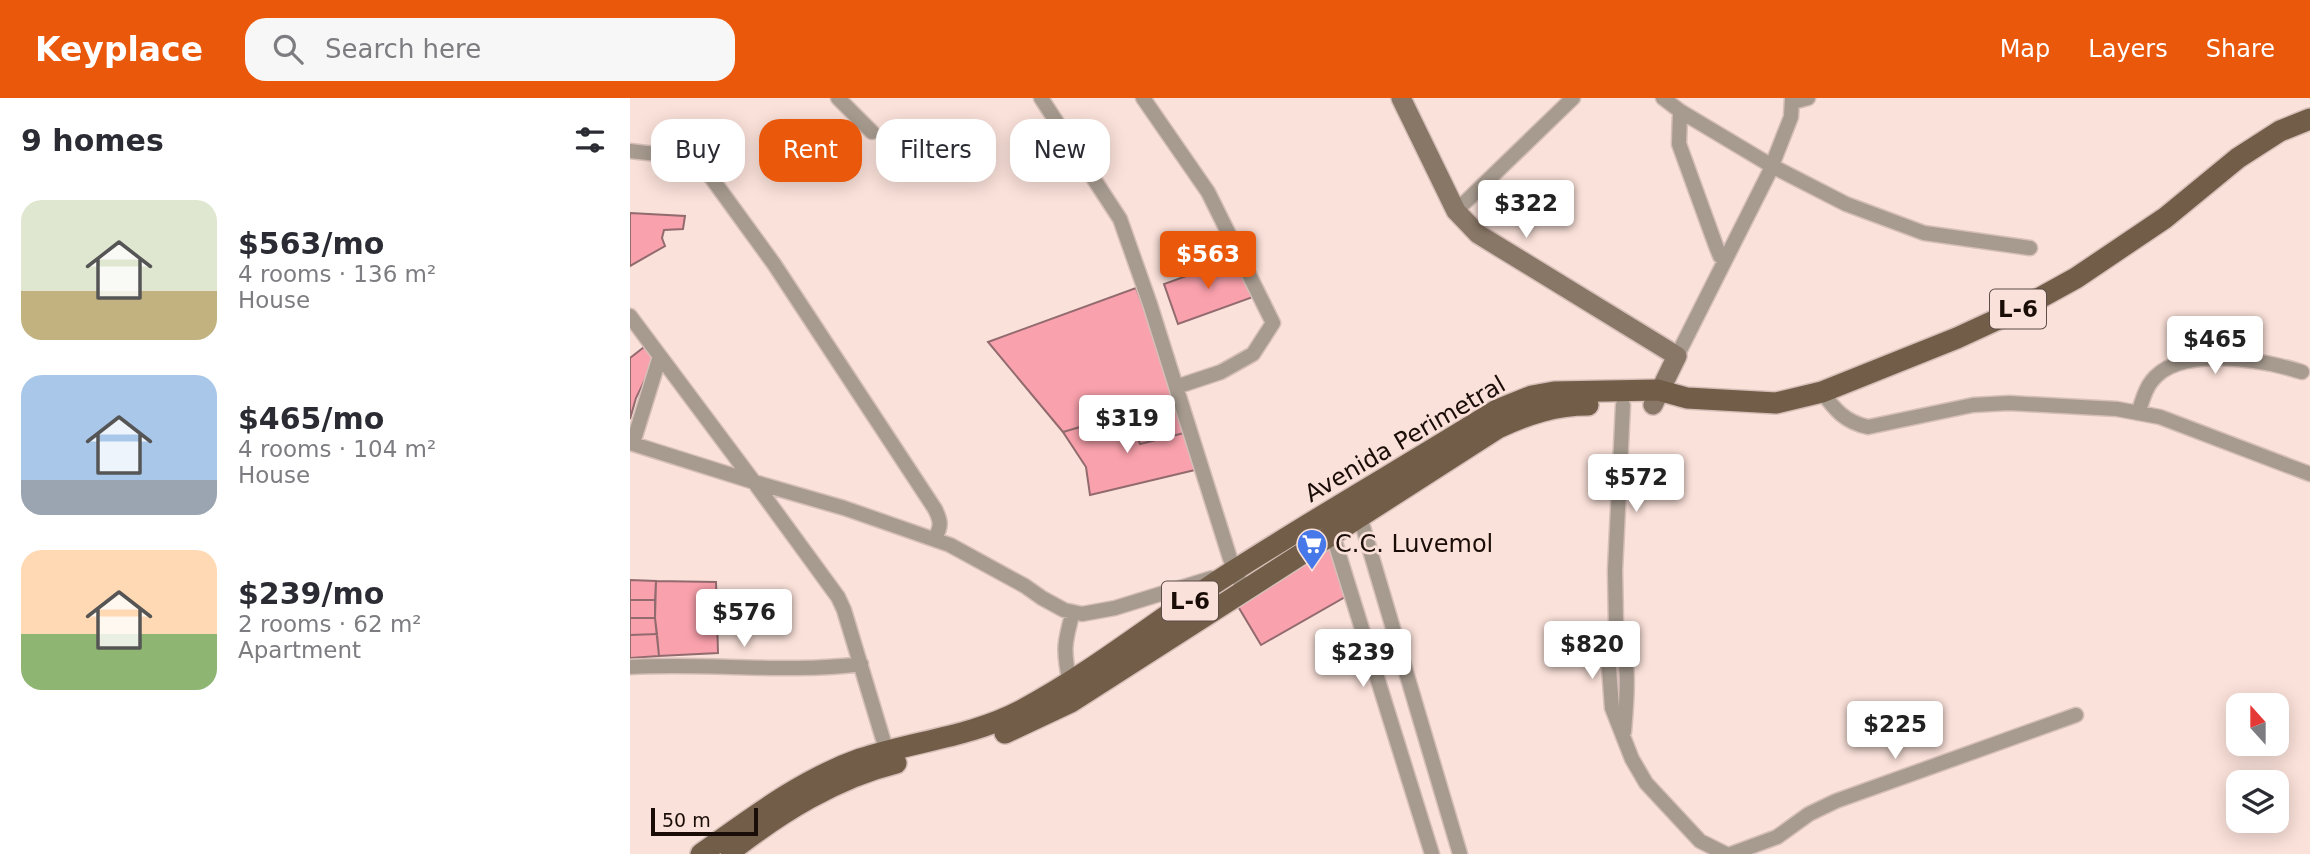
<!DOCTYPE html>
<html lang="en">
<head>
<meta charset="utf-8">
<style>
	:root { --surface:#fff; --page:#f7f7f7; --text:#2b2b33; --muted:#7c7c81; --accent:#ea580c }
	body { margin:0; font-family:"DejaVu Sans",sans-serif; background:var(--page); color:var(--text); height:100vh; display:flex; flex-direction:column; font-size:26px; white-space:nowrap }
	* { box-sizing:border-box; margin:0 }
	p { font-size:23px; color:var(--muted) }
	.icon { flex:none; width:38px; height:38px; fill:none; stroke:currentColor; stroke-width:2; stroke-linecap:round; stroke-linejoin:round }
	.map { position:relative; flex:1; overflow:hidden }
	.sheet { display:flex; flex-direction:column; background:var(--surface); width:630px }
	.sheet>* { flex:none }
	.hud { position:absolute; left:21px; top:21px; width:665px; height:63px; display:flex; gap:14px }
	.needle { width:46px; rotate:339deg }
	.tools { position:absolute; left:1596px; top:595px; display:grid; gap:14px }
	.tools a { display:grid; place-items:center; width:63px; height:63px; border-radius:14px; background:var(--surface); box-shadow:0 4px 18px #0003; font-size:35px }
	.scale { position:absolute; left:21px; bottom:18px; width:107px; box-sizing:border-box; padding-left:7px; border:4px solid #1a0d08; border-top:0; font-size:19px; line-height:24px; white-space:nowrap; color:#1a0d08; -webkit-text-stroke:5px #fae1d9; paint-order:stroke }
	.price { position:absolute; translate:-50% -60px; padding:0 16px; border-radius:7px; background:#fff; color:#222; font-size:23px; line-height:46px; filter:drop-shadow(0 2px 4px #0008) }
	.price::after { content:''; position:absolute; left:50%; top:42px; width:21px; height:16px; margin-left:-10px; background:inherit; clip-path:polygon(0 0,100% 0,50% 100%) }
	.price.on { background:var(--accent); color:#fff }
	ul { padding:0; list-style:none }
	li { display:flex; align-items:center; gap:21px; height:175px; padding:0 21px }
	li span { display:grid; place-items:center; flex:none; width:196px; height:140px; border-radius:21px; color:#555 }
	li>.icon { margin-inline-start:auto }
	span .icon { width:84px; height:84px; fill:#fffc; stroke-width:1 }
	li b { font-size:30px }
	h2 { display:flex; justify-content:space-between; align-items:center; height:84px; padding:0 21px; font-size:30px }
	.pill { padding:0 24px; border-radius:21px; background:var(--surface); box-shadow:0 4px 18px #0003; font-size:24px; line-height:63px }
	.pill.on { background:var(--accent); color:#fff }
	header { display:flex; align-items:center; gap:42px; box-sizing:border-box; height:98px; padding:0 35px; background:var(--accent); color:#fff }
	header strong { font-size:33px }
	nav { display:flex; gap:38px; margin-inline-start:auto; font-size:24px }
	.search { width:490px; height:63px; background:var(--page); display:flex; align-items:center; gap:18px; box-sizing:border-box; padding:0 24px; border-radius:21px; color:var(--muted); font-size:26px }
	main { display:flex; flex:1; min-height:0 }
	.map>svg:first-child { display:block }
</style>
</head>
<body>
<header>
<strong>Keyplace</strong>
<div class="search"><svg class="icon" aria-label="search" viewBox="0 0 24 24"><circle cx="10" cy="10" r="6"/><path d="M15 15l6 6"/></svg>Search here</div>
<nav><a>Map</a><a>Layers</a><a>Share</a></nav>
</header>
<main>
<section class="sheet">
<h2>9 homes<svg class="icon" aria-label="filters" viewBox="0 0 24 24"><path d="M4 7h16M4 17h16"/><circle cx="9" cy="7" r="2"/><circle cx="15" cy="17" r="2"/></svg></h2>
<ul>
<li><span style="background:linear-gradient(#dfe7d0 65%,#c2b280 0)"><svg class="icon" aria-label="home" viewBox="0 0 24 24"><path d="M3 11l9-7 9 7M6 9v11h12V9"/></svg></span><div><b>$563/mo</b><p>4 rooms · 136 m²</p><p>House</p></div></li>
<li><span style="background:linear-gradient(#a9c7e8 75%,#9aa5b1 0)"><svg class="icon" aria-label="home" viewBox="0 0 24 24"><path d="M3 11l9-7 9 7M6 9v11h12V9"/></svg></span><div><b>$465/mo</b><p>4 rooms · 104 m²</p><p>House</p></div></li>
<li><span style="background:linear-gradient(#ffd9b3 60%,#8fb573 0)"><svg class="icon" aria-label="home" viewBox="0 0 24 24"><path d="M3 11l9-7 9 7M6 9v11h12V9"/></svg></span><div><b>$239/mo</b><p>2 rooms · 62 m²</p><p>Apartment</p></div></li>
</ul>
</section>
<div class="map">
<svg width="1680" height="756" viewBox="0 0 1680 756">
	<rect width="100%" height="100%" fill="#fae1d9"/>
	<path fill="#f9a1ac" stroke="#926b6f" stroke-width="2" d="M0,115L55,118L53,131L34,132L32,140L35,148L0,168Z
		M606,160L623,199L548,226L534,186Z
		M506,190L523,233L544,301L433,334L358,244Z
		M18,246L26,259L6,300L0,321V260Z
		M544,301L554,335L510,346L499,315Z
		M499,315L510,346L554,335L565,372L460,397L456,369L433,334Z
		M699,447L715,499L631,547L606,505Z
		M0,482L26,483L25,502H0Z
		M26,483L86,484L88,555L29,558L25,520Z
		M0,502H25V520H0Z
		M0,520H25L27,536L0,537Z
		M27,536L29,558L0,560V537Z"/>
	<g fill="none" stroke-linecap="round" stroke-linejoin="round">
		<g stroke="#d6bfb8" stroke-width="17">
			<path id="street" d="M208,0L242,34
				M411,0L490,121L520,206L604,473L615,492
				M513,0L578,94L643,225L623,256L591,274L546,289
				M1033,0L1050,13L1142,68L1216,106L1294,135L1400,150
				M1163,4L1178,0
				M1050,13L1049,46L1086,148L1090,158L1095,162
				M0,53C24,57 57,55 75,71L144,166L305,411C311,423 312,429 304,441
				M826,113L943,0
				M0,218L124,384L214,410L320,447L395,488L412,500L434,512L452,516L485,510L582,480
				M1047,258L1139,75L1161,19L1162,0
				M1192,294C1205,312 1215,324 1238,329L1343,307L1379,305L1487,311L1530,319L1680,376
				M993,307L985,472L986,526L981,544L979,570L982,610L1002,661L1016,685L1070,743L1096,756
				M1508,315C1512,305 1514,293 1521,284C1548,246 1634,262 1672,274
				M0,345L124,384L208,499L214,512L259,661
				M3,345L30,258
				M728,412L830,756
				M700,428L802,756
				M986,526C1001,560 997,597 994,634
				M0,569C77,564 154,576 231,566
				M440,585C433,553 434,545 443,514
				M1101,756L1147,739L1179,716L1206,703L1446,617"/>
		</g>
		<g stroke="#d6bfb8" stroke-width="22">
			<path id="secondary" d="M771,0L826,113L848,136L1047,258L1023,307"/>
		</g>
		<g stroke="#d6bfb8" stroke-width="24">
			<path id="primary" d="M375,635L441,604L868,330C898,316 925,307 958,307
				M101,753C150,715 205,680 266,665
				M71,756C122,720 171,682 230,661C284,643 341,639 392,612C467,572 533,517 605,472C691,417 780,366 867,312L902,298L924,294L1028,292L1057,300L1146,305L1192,294L1327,240L1390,211L1446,180L1535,120L1608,60L1650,33L1680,21"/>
		</g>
		<use href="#street" stroke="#a79b8f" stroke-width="14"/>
		<use href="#secondary" stroke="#876" stroke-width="19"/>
		<use href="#primary" stroke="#725d48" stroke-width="21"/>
	</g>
	<defs>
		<g id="supermarket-pin" transform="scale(1.575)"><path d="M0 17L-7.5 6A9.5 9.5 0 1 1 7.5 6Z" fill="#4678e9" stroke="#fae1d9"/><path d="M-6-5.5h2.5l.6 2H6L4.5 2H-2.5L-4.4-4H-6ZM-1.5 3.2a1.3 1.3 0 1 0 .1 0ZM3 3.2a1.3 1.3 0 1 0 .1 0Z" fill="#fff"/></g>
	</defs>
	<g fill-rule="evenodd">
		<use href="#supermarket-pin" x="682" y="446"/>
	</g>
	<g text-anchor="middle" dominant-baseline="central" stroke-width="5" stroke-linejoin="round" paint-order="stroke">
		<g fill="#fae1d9" stroke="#5d4d47" stroke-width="2">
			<rect x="1360" y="191.5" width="56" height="39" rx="5"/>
			<rect x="532" y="483.5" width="56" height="39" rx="5"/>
		</g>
		<g font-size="23" font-weight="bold" fill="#1a0d08">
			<text x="1388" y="211">L-6</text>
			<text x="560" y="503">L-6</text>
		</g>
		<g font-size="24" fill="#1a0d08" stroke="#fae1d9">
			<text transform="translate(775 341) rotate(-30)">Avenida Perimetral</text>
		</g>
		<g font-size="24" fill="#1a0d08" stroke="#fae1d9" text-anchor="start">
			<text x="705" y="446">C.C. Luvemol</text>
		</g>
	</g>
</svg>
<div class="tools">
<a><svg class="needle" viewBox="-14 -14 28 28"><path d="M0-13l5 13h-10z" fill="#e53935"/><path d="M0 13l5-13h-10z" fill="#7c7c81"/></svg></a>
<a><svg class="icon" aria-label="layers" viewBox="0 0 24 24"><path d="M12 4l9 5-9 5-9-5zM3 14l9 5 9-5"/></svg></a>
</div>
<div class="scale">50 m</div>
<b class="price" style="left:896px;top:142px">$322</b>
<b class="price on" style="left:578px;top:193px">$563</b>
<b class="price" style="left:1585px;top:278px">$465</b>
<b class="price" style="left:497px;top:357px">$319</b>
<b class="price" style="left:1006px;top:416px">$572</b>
<b class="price" style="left:114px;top:551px">$576</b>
<b class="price" style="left:962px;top:583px">$820</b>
<b class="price" style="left:733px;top:591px">$239</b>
<b class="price" style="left:1265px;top:663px">$225</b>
<div class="hud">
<a class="pill">Buy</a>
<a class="pill on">Rent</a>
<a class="pill">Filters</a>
<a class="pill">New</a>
</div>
</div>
</main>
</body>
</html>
